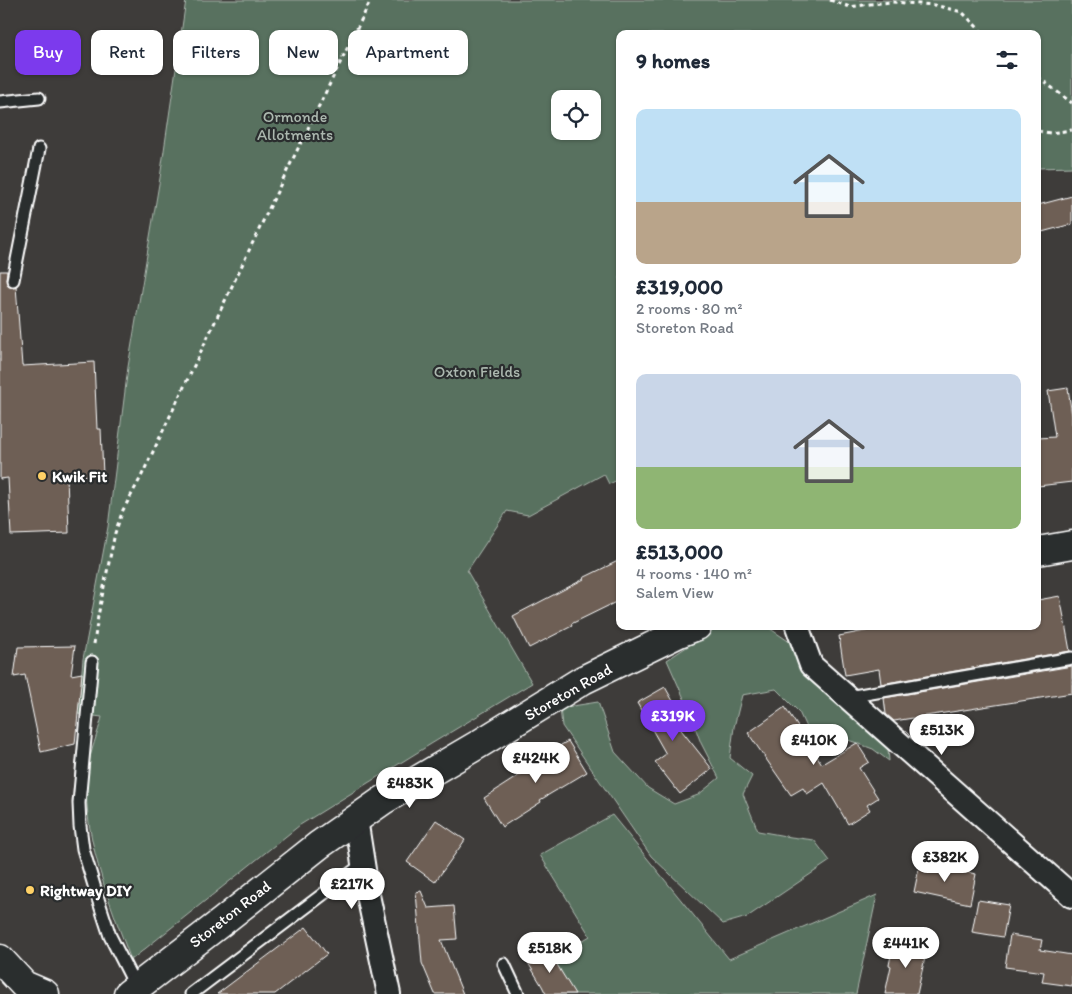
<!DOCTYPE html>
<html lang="en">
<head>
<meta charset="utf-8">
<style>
	:root { --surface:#fff; --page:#f6f6f7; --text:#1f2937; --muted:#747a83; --accent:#7c3aed }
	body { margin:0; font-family:Itim,sans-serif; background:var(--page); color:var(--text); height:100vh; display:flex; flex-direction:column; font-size:19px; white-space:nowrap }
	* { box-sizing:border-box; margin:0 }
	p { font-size:16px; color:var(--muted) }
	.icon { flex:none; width:28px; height:28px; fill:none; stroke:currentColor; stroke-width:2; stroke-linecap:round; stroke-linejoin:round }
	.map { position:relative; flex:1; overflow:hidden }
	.drawer { position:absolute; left:616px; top:30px; width:425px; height:600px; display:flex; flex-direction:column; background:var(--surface); border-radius:10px; box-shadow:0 1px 4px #0004 }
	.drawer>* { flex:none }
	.hud { position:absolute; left:15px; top:30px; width:475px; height:45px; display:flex; gap:10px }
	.buttons { position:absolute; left:551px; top:90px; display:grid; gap:10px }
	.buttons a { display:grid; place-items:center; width:50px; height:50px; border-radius:10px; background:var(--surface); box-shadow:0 1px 4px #0004; font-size:25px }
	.price { position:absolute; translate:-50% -42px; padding:0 11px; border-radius:18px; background:#fff; color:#222; font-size:16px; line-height:32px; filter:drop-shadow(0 1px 2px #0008) }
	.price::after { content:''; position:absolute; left:50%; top:30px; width:15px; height:11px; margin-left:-8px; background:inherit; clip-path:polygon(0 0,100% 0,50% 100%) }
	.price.active { background:var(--accent); color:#fff }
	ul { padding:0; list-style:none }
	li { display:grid; align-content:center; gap:10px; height:265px; padding:0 20px }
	li span { display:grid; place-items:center; height:155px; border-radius:10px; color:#555 }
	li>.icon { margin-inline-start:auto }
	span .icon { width:90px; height:90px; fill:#fffc; stroke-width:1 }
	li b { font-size:21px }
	h2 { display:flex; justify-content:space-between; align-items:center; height:60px; padding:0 20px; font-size:21px }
	.pill { padding:0 18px; border-radius:10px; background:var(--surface); box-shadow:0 1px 4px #0004; font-size:18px; line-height:45px }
	.pill.active { background:var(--accent); color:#fff }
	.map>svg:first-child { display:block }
</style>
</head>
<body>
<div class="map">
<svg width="1072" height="994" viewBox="0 0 1072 994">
	<rect width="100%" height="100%" fill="#3e3c3a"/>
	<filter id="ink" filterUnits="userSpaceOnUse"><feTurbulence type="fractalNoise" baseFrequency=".02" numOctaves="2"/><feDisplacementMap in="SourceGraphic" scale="10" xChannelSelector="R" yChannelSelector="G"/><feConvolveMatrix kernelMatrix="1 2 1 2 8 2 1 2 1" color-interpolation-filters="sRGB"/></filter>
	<g filter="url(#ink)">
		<path fill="#58715f" stroke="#acb8af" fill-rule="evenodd" d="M186,0H1072V167L1038,168V34H620V479L609,484L604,474L528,515L507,511L467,571L532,683L431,744L300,825L131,960C110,904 79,828 88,768C90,752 98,733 102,717L78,714L83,659L108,527L128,367L160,178ZM560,99H592V131H560Z
			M727,626H766L809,655L887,736L889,761L873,749L857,743L848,740L828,744L810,736L799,712L776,689L742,695L734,727L730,758L752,776L743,794L758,831L791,837L814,840L830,861L747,917L723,924L651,856L562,726L560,708L598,702L615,752L648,788L674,804L698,795L719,778L701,743L686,703L667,660L717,627Z
			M612,815L729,959L877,895L856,994H557L538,967L590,936L540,855Z"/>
		<path fill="#6e5f55" stroke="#fff" d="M1072,196V224L1038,233V205Z
			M0,271H7L6,279L8,285L12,287L16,286L22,366L94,362L97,429H101L103,475L67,476L69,533L11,535L8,478L0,479Z
			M1068,388L1072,416V482L1038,486V438L1055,437L1048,391Z
			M620,560V600L571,624L572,626L529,648L513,616L584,579L583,578Z
			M1060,596L1070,651L881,684L879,669L845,675L839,636L891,626H1038V600Z
			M75,646L71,675L82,673L75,744L41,752L25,675L14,677L18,647Z
			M1072,666V693L894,721L886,714L884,698Z
			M665,687L685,722L678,726L712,769L680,794L655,762L666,754L637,703Z
			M785,707L822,764L857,743L869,762L859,768L878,798L867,805L870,810L848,824L824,783L807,794L803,788L791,795L748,733Z
			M568,741L587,772L540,800L541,802L502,827L484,798L546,758L544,755Z
			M436,820L465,840L435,882L407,862Z
			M920,863L976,874L970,904L914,892Z
			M421,891L428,908L454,906L457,939L441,940L463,994H435L422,963L416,892Z
			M978,900L1009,905L1003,937L972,932Z
			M306,927L327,954L275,994H217Z
			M1010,935L1042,940L1040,950L1072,955V986L1042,982L1044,972L1005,967Z
			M894,941L927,948L917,994H885L891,966L889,965Z
			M548,949L562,973L575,994H546L542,986L527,961Z"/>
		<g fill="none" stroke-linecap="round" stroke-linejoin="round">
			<g stroke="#fff" stroke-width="15">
				<path id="lane" d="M0,102L39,98
					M13,280L39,149
					M92,662L79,803L80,826L83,849L99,902L110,936L136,987
					M848,697L1072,658
					M504,964L518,994
					M191,994L363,864"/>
			</g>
			<g stroke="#fff" stroke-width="26">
				<path id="street" d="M797,626L811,665L1072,896
					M356,819L368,895L389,994"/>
			</g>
			<g stroke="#fff" stroke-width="31">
				<path id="secondary" d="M1038,551L1072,545
					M0,959L24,985L45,994
					M128,994L223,921L319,845L382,801L479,744L583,680L679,633L697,626"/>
			</g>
			<path stroke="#fff" stroke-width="3" stroke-dasharray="4 4" stroke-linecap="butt" d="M830,0L850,7L870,4L892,2L934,5L962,12L984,34
				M1038,77L1072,103
				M1038,131L1050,133L1072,130
				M94,644L98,616L115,533L123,510L140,479L285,175L371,0"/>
			<use href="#lane" stroke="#2a2d2e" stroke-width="11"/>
			<use href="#street" stroke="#2a2d2e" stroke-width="22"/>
			<use href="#secondary" stroke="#2a2d2e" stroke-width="28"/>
		</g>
	</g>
	<g fill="#ffd166" stroke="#2a2d2e" stroke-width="2">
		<circle cx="42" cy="476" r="5"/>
		<circle cx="30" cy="890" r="5"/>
	</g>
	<g text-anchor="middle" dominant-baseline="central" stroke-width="4.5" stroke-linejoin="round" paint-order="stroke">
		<g font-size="16" fill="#acb8af" stroke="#2a2d2e">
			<text x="295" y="116">Ormonde<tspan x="295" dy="18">Allotments</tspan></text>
			<text x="477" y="371">Oxton Fields</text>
		</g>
		<g font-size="16" font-weight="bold" fill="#fff" stroke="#2a2d2e" text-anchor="start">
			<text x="52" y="476">Kwik Fit</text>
			<text x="40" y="890">Rightway DIY</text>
		</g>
		<g font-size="16" fill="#fff" stroke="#2a2d2e">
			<text transform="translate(568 692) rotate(-30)">Storeton Road</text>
			<text transform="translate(230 914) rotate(-38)">Storeton Road</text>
		</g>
	</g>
</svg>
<div class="buttons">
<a><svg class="icon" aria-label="locate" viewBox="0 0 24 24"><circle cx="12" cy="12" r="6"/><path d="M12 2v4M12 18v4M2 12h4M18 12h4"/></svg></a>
</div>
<b class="price active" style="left:673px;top:742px">£319K</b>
<b class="price" style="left:942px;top:756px">£513K</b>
<b class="price" style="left:814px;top:766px">£410K</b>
<b class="price" style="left:536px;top:784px">£424K</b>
<b class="price" style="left:410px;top:809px">£483K</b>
<b class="price" style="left:945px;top:883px">£382K</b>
<b class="price" style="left:352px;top:910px">£217K</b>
<b class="price" style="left:906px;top:969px">£441K</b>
<b class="price" style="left:550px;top:974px">£518K</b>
<div class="hud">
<a class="pill active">Buy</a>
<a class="pill">Rent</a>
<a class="pill">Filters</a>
<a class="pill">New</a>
<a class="pill">Apartment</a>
</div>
<section class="drawer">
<h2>9 homes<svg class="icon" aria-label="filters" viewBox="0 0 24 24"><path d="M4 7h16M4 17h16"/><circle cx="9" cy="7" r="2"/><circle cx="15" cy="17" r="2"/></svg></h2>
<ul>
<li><span style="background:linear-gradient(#bfe0f5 60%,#b9a48a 0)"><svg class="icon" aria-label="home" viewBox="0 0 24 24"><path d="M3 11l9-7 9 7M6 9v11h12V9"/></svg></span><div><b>£319,000</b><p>2 rooms · 80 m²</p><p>Storeton Road</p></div></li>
<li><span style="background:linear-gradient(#c9d6e8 60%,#8fb573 0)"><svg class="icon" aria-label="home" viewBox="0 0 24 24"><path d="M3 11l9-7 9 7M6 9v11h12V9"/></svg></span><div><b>£513,000</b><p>4 rooms · 140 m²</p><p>Salem View</p></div></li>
</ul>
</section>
</div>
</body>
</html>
